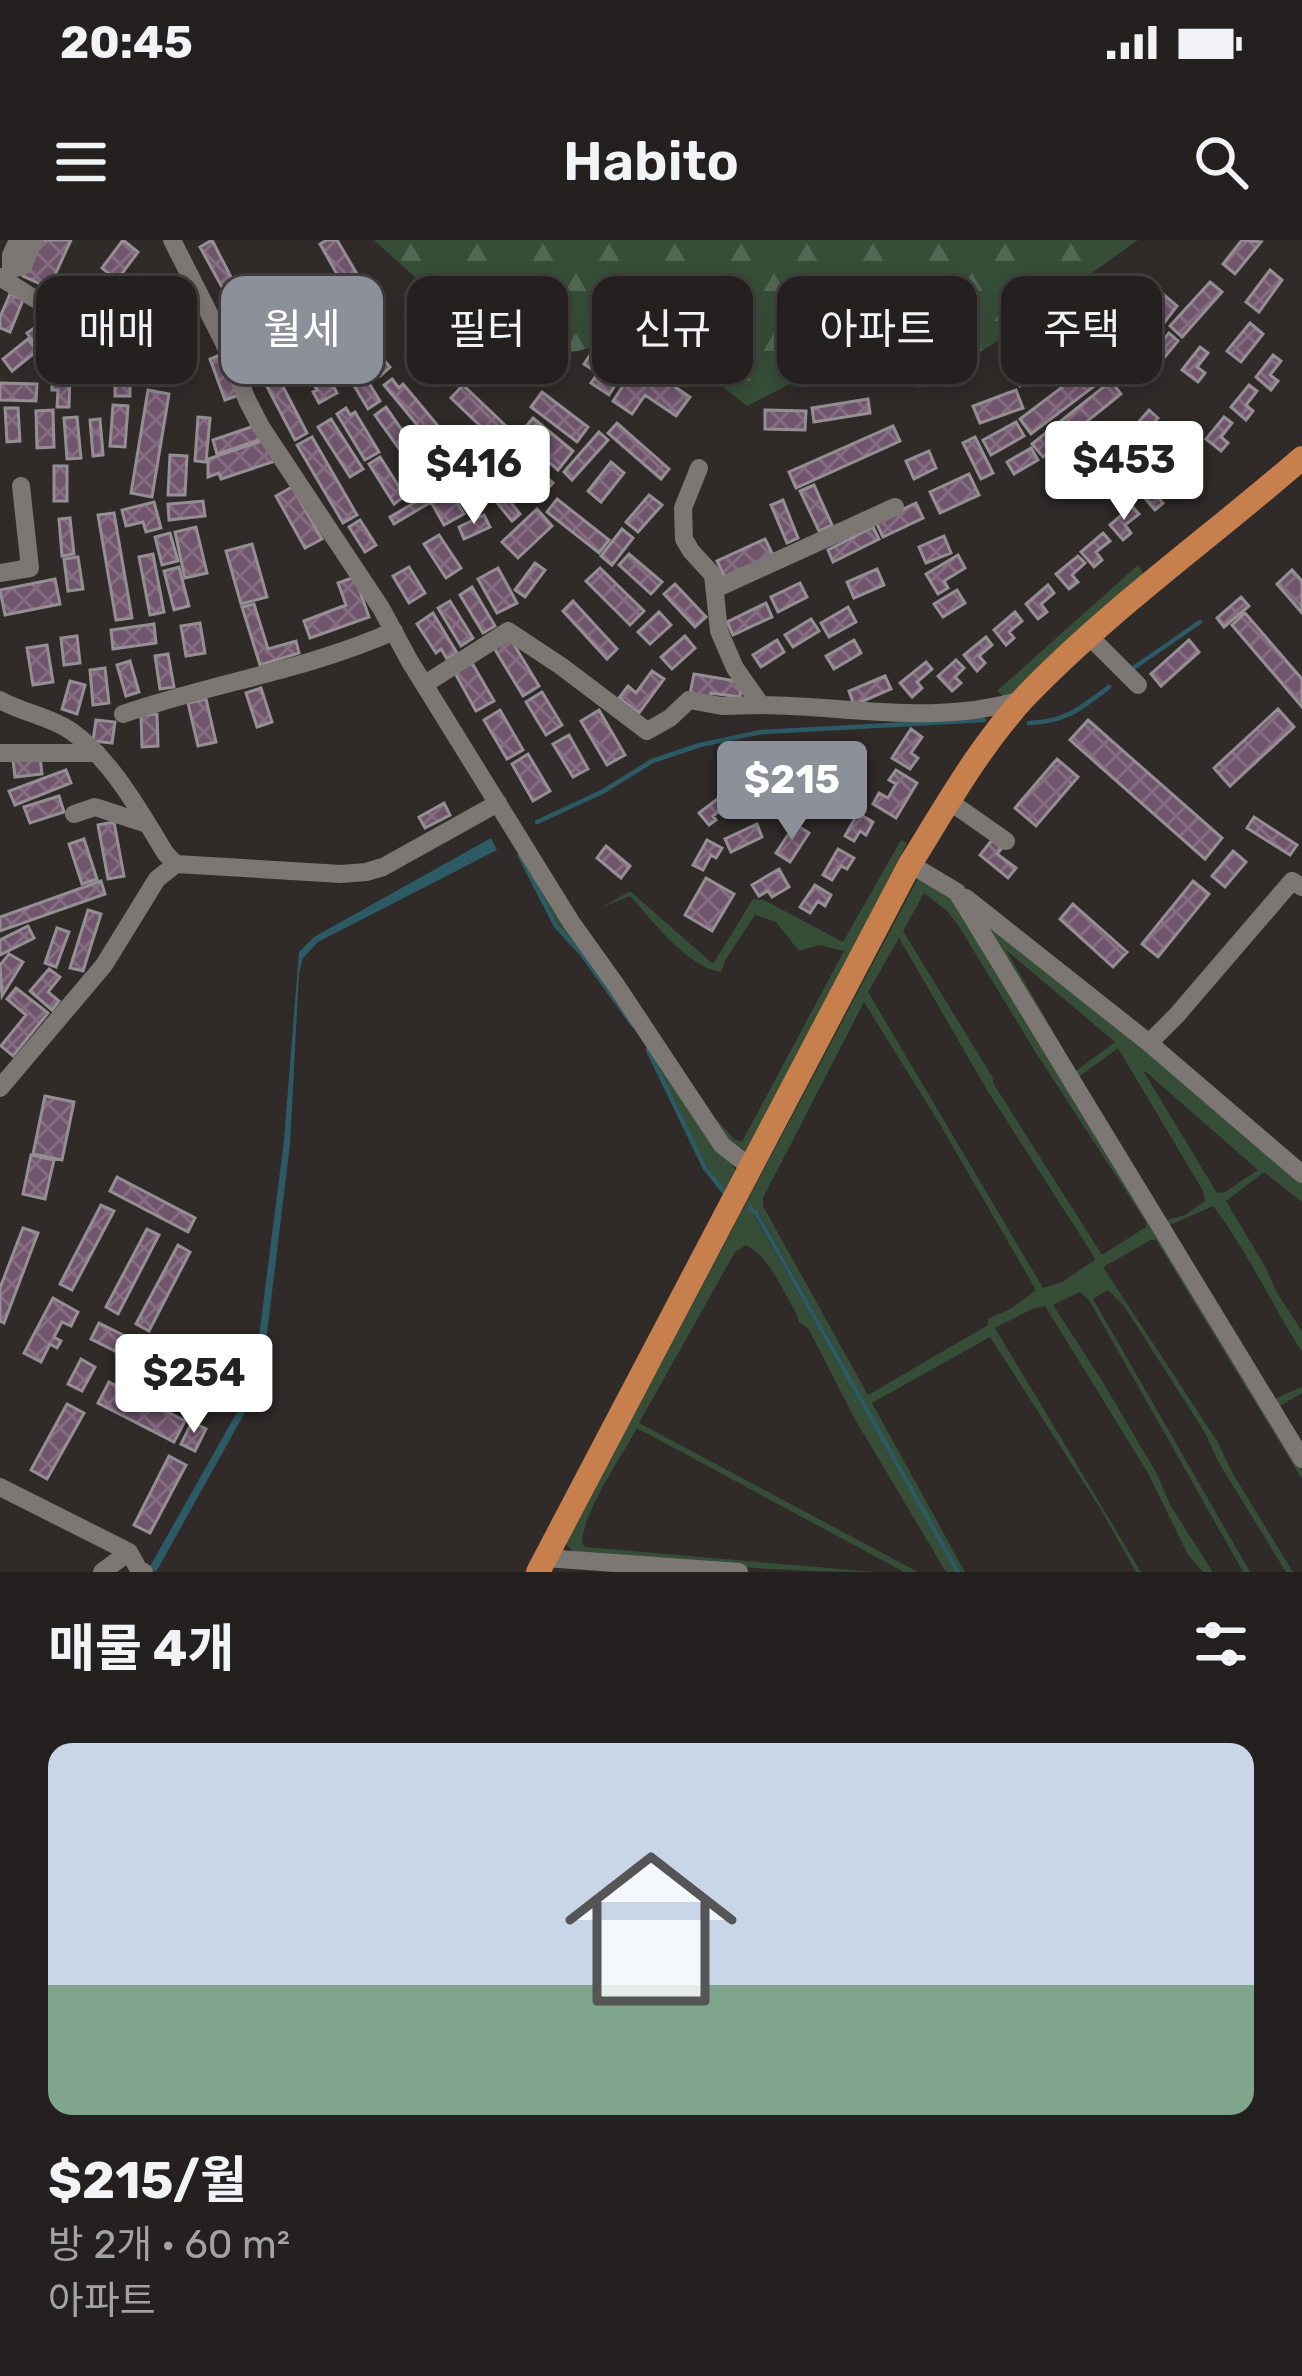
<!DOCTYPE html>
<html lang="ko">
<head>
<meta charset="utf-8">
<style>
	:root { --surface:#24201f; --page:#2c2828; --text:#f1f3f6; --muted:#a3a3a4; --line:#413e3d; --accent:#8c9099 }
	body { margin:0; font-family:Rubik,"Noto Sans KR",sans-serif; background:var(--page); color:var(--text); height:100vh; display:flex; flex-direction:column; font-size:45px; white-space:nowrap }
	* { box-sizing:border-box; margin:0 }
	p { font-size:39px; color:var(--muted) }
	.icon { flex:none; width:66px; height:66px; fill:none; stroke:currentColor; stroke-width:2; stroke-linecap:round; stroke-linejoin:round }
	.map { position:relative; height:1332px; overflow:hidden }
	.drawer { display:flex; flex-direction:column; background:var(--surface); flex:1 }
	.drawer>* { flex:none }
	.banner { position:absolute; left:36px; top:36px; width:1230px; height:108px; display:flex; gap:24px }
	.price { position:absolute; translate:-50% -102px; padding:0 27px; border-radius:12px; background:#fff; color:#222; font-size:39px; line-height:78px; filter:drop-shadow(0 3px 6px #0008) }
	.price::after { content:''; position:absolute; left:50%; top:72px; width:36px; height:27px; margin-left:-18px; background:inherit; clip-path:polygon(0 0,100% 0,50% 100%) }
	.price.on { background:var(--accent); color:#fff }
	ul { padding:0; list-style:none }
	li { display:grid; align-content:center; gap:24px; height:636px; padding:0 48px }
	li+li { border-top:3px solid var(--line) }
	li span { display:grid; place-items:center; height:372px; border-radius:24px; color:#555 }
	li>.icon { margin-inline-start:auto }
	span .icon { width:216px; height:216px; fill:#fffc; stroke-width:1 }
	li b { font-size:51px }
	h2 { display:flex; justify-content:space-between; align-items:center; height:144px; padding:0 48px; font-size:51px }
	.chip { padding:0 42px; border-radius:24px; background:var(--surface); box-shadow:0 6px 18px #0003,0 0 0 3px var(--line); font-size:42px; line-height:108px }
	.chip.on { background:var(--accent); color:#fff }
	.status { display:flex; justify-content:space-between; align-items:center; height:84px; padding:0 60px; background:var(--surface); direction:ltr }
	.status svg { height:33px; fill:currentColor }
	header { display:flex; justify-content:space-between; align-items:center; height:156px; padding:0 48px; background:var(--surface); font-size:54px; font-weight:600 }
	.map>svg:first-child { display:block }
</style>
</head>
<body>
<div class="status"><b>20:45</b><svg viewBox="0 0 49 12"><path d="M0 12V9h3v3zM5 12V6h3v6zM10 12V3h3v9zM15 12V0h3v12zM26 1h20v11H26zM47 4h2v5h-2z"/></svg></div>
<header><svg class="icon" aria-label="menu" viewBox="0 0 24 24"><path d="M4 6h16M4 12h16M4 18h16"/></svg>Habito<svg class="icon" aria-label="search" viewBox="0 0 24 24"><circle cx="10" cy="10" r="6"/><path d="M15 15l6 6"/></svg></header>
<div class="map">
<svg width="1302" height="1332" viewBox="0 0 1302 1332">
	<defs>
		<pattern id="forest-firs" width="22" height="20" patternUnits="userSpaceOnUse" patternTransform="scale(3)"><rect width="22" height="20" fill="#364d38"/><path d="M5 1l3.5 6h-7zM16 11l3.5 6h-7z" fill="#536755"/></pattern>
		<pattern id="building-cross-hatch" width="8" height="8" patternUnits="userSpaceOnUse" patternTransform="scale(3)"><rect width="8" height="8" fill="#71556d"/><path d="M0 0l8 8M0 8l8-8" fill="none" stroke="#866e82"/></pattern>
	</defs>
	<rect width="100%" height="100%" fill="#302b29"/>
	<path fill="#364d38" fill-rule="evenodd" d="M1138,325L1143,334L1007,460L997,451Z
		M901,600L907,603L748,914L727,897L707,869L734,899L742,902L844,711L819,705L799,711L776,682L755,675L726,719L721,732C688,728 652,680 630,656L601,668L630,651L713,724L753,659L764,660L843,702Z
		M518,606L735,929L737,931L725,952C688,904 672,845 641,794C634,784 625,775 618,765C581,714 538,667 518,606Z
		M918,638L950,653L1302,1230V1239L1156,1000H1151L1103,1027L1217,1201L1233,1234L1293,1332H1286L1219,1223L1204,1191L1124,1066L1108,1050L1093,1059L1250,1332H1243L1241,1328L1089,1060L1080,1052L1053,1065L1101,1139L1157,1234L1170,1265L1213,1332H1203L1188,1315L1148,1233L1045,1066L1032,1069L995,1088L1141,1332H1136L1100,1268L990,1097L872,1163L965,1332H960L759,973L752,966L750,968L956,1332H946L856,1181L808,1088L799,1082L797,1075C783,1052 770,1017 746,1005L735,1012L639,1183L918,1332H904L637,1188C622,1216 581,1275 582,1304L586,1307L874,1332C773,1332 673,1322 573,1312L566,1304ZM924,653L947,671L960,688L1036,813L1146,982V987L1102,1015L993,843V838L903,691ZM899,698L987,850L1093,1015L1095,1020L1062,1042L1043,1048L868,752ZM864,762L938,881L1036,1050L1012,1068L988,1079V1085L868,1155L763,966V958Z
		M985,686H990L1010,700L1302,941V962L1264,932L1226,961L1266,1028L1277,1053L1302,1091V1112C1271,1063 1248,1012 1213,966L1170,985L1169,989L1274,1159L1302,1147V1153L1278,1167L1302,1206V1215L1076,843ZM1006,710L1115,802L1076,831L1064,816V810ZM1118,808L1203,951L1205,961L1185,975L1167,980L1164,976L1081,842L1080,836ZM1144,832H1146L1258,930L1225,952L1217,953Z"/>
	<path fill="url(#forest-firs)" d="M374,0H1138L990,106L919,148L839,127L806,124L794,142L747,166L717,142L738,107L669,59L632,80L625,98L556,117L554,132L515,124L514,107L437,57Z"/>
	<path fill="#2d5b65" d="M491,598L497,610L318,702L303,718L299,733L290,904L262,1135L253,1158L156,1332L149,1328L253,1144L284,900L299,712L314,697Z"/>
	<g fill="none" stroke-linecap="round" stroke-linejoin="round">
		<path stroke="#2d5b65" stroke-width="4.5" d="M1132,429L1200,382
			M1029,483C1066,482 1081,468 1109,447
			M537,582L602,552L652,521L700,505L761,492L984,480
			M520,616L556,686L581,713L633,785
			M648,810L705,928L724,952
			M750,968L756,973L958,1332"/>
	</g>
	<path fill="url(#building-cross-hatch)" stroke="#948f93" stroke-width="3" d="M39,0H71L49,48L23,36Z
		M123,0L138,12L117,40L102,28Z
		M212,0L234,43L223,49L200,7Z
		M327,0H337L357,34L342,43L320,4Z
		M1242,0L1261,2L1235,34L1223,24Z
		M1270,30L1282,40L1259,72L1246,62Z
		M143,35L155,44L137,70L125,61Z
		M272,36L278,61L264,64L261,51H257L254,40Z
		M101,39L112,48L98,66L101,69L90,83L75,70Z
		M1134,42L1147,56L1097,103L1085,90Z
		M1210,42L1222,52L1182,97L1170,86Z
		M66,48L77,57L59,81L48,72Z
		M169,51L180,62L156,88L145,77Z
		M10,54L23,60L10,92L0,88V77Z
		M1164,55L1177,66L1122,138L1109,128Z
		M358,60L375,87L361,96L344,68Z
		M291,65L302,91L283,99L273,73Z
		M255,72L266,106L251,111L240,77Z
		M44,81L57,99L40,111L27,93Z
		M1250,83L1263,94L1241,122L1227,111Z
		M1078,92L1087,107L1020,146L1011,131Z
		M1169,93L1178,101L1158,125L1149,117Z
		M342,95L355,122L341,129L328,101Z
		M167,97L168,115L114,119L113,102Z
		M28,99L37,111L12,131L3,119Z
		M367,100L390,127L380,136L357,109Z
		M433,102L468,132L458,144L423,114Z
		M310,105L337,153L319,163L313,152L317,150L296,113Z
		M1200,107L1208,113L1197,127L1205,133L1198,142L1182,130Z
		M111,108L112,124L81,126L80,109Z
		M619,112L631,120L609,155L591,143L598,133L584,124L590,115L596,119L599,114L605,118L608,113L616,118Z
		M224,113L239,155L225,160L210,119Z
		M1273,115L1281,121L1270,135L1278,141L1271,150L1256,137Z
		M639,122L690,157L676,176L645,155L632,174L613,161Z
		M115,125H130V156H115Z
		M359,127L380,161L368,169L347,134Z
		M52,131H70L69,167H57L58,150H52Z
		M1082,132L1093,147L1031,194L1020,179Z
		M277,135L307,193L295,200L264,141Z
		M392,139L399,148L403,144L449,199L437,209L384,145Z
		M1111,141L1121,154L1043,217L1032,204Z
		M0,143L37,144L36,161L0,160Z
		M463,145L506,186L494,199L451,158Z
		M1249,145L1257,151L1246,165L1253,171L1246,180L1231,167Z
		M148,150L169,154L152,257L131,253Z
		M1016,150L1023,168L980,183L973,166Z
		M542,152L588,187L577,202L531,167Z
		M868,159L870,173L814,182L812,168Z
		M113,165L128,166L125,207L110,206Z
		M386,167L410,202L400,210L375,175Z
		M5,168H18L20,201L7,202Z
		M346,168L350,175L355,172L379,212L365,220L337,174Z
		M53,170L54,207L37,208L36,171Z
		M765,170L806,171L805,190L765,189Z
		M1149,170L1158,178L1128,211L1120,203Z
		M77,177L81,218L67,219L64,178Z
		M198,177L210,178L206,222L195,221Z
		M1224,177L1232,183L1221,197L1228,203L1221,211L1206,199Z
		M533,178L573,211L558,230L518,196Z
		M100,179L103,215L93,216L90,180Z
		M331,179L363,229L350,237L318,187Z
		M1016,182L1024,196L991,215L983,200Z
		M617,183L669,229L661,239L608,193Z
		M257,185L262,199L217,214L213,200Z
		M893,186L900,201L796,248L789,232Z
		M599,192L608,200L572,240L564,232Z
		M312,197L357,275L343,283L297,205Z
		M975,197L993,233L981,239L963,203Z
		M268,199L275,221L221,239L219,233L208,237V219Z
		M508,204L553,243L543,254L499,215Z
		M1031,208L1038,220L1014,234L1007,222Z
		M419,211L438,242L423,251L405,220Z
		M929,211L936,228L914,239L906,221Z
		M1195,211L1201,219L1188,230L1194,238L1185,245L1173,230Z
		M451,212L479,247L469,255L441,220Z
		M170,215L187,216L185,255H168Z
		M380,217L405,256L394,264L369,224Z
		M611,222L624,233L601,262L588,251Z
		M54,226H67V261H54Z
		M487,226L509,252L505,255L520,274L512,281L475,236Z
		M969,234L979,255L940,273L930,252Z
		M1164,236L1171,244L1157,256L1163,263L1155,270L1142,255Z
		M446,244L464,274L444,285L431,262L394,284L390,277Z
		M814,245L832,285L819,291L800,251Z
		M292,247L322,299L305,308L276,256Z
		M649,255L662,265L638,292L626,282Z
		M557,259L609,300L599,313L547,272Z
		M783,260L798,298L787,303L771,265Z
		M203,261L205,276L169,280L168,264Z
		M154,262L161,288L146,292L143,282L126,286L122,270Z
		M916,263L923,278L883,297L876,282Z
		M1132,266L1139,274L1125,285L1131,293L1123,300L1110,285Z
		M537,269L552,286L518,318L502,302Z
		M114,273L132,378L116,380L98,275Z
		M484,275L490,287L464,299L459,287Z
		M70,278L74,314L62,316L59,279Z
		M360,280L376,305L365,312L349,287Z
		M196,287L207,333L185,338L175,292Z
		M873,287L879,299L833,322L828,310Z
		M622,289L633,298L612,325L601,316Z
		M170,293L178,321L162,325L155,297Z
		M1103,293L1110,301L1096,312L1102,320L1094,327L1081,312Z
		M439,295L461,328L446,338L424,304Z
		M944,296L951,313L926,323L919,307Z
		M765,299L774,317L726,340L717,321Z
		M252,304L267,357L241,364L226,311Z
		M153,314L164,372L150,375L139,317Z
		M629,314L662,342L651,354L619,325Z
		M958,315L965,328L944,341L948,348L938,354L926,334Z
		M1078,316L1085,323L1072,335L1078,342L1069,349L1056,334Z
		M78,317L83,349L68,351L64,319Z
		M535,323L545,330L525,357L515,350Z
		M179,327L189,366L174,370L164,331Z
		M409,327L425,353L409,363L393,336Z
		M498,328L517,363L497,373L478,339Z
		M600,328L644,371L630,385L586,341Z
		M877,329L884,345L854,358L847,342Z
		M1292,330L1302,341V373L1277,344Z
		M355,337L369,377L310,398L304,381L346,365L338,343Z
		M55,339L60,364L5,375L0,350Z
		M800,343L807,357L778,372L771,357Z
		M675,344L706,377L695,387L664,354Z
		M1048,345L1054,353L1041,364L1047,372L1038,379L1026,364Z
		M472,347L495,386L483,393L460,355Z
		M957,350L965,363L943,377L934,364Z
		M1241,357L1249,366L1224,387L1217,378Z
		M450,361L473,398L461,406L438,368Z
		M573,361L617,409L607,419L563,371Z
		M766,363L772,377L733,395L727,382Z
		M254,364L268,409L296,401L299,413L260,425L242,367Z
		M848,367L856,382L829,397L821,383Z
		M659,372L671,385L650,404L638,392Z
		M1015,372L1022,381L1009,392L1014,398L1006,405L994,390Z
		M433,373L457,413L447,419L441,409L436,413L417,384Z
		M1245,373L1302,439V467L1232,385Z
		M811,379L819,391L793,407L785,395Z
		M200,383L205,413L186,416L181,386Z
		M154,384L156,403L113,409L111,390Z
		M77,396L80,423L64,425L61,398Z
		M685,396L695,408L672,429L661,417Z
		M986,397L992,405L979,416L985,423L977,431L964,415Z
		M510,398L539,446L523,456L494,408Z
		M777,400L784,412L761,427L753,415Z
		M854,400L861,413L834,429L826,416Z
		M1189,400L1199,412L1161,446L1151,434Z
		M47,405L53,442L33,445L27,408Z
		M168,414L174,447L160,449L155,416Z
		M956,420L964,428L955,437L961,443L952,451L938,436Z
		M130,421L139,452L126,456L117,425Z
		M926,422L932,429L917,442L922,448L912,457L900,443Z
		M472,423L494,461L476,471L455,433Z
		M105,428L109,463L93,465L90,430Z
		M652,431L664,439L639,473L619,458L628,446L636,453Z
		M694,434L742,442L740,457L711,453L710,458L690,454Z
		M885,436L891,449L854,465L849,451Z
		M70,441L85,445L77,474L62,469Z
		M261,448L272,482L257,487L246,453Z
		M542,452L562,485L546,495L526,462Z
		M206,459L216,502L198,506L188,463Z
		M1278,469L1294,487L1230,546L1214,528Z
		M500,470L523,510L507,519L484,480Z
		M599,470L625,515L607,525L581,481Z
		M157,474L158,506L142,507L141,475Z
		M96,480L115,482L112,503L93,501Z
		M1088,480L1222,598L1205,619L1070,500Z
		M911,489L922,497L911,513L918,518L910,529L892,518Z
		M569,495L588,529L573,537L553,504Z
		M528,514L550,551L533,561L512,524Z
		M840,515L854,524L838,550L823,541Z
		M40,517L42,534L15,537L13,520Z
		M1057,519L1078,537L1036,586L1015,568Z
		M66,530L71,543L15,565L9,551Z
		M896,530L917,543L896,578L873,564L879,553L888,558L896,544L889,540Z
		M733,547L739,555L713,576L716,580L709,585L699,573Z
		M59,556L64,572L30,583L24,567Z
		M444,563L450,575L425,588L419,577Z
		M858,573L873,582L866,595L860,591L854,601L845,596Z
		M1254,577L1297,605L1290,615L1247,588Z
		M114,582L124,636L108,639L98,585Z
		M757,584L762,597L731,612L725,599Z
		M795,584L809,593L790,622L776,613Z
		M84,599L97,639L82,644L69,604Z
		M707,600L722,608L716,618L711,615L703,630L693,625Z
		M992,600L1002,608L997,614L1016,628L1008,638L980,615Z
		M606,606L630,626L621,638L597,618Z
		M838,609L854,618L847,629L841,626L832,640L823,635Z
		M1233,611L1246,622L1225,647L1212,636Z
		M779,629L789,647L772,657L768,651L759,656L752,645Z
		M706,638L734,654L712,691L685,675Z
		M101,641L105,654L0,691V677Z
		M1193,641L1209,654L1158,717L1142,704Z
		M815,645L831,655L825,666L818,661L810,673L800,667Z
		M1073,664L1127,712L1113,727L1060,679Z
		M88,670L101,674L83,731L70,728Z
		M28,686L34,698L0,715V700Z
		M57,688L69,692L56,727L45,723Z
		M9,714L23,722L2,756L0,725Z
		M49,729L60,737L48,752L59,761L52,770L30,751Z
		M16,748L48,773L13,816L1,806L26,775L7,759Z
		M45,856L74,862L62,920L33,914Z
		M31,915L54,920L45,959L23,954Z
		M117,937L195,978L188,992L110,951Z
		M101,965L114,971L72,1050L60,1044Z
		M23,988L38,993L4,1083L0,1081V1048Z
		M147,989L159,995L118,1074L106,1067Z
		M178,1005L190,1012L149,1091L136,1084Z
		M53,1058L78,1072L71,1086L62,1082L54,1097L61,1101L57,1108L50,1104L41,1122L24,1113Z
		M99,1083L185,1126L177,1142L91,1099Z
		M81,1119L95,1127L82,1151L68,1144Z
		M205,1122L217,1128L203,1155L191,1149Z
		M109,1142L185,1181L174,1202L98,1163Z
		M67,1164L84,1173L47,1239L31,1230Z
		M192,1182L206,1189L195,1211L181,1204Z
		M169,1216L186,1225L150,1293L134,1285Z"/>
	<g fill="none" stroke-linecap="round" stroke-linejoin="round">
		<path stroke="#7d7774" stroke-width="18" d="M18,0L11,15V29L23,26L34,0
			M172,0L225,105L247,160L261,187L381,368L409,420L571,682L616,745L722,905L750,927
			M0,37L35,59
			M699,228L683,268L684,299L691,311L713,335L719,391L735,428L761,465C852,466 933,486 1022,460
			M0,333L30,328L21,246
			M715,349L895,267
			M1090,397L1138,445
			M425,444L508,391L561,426L647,491L670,478L689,460L722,466L761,465
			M0,460C23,473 49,476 71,491C112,520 140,572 166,614L176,624
			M123,474C212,443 307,430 394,391
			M0,513H97
			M949,561L1006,601
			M74,574L95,567L147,584
			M910,624L957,652L1302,1219
			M966,658L1149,803L1302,934
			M1149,803L1176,776L1292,641L1302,647
			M0,848L104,725L157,639L176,624L341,634L366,632L383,627L498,563
			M0,1247L129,1312L139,1330L144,1332
			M545,1318L739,1332
			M102,1332L129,1312"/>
		<path stroke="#c77f4d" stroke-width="24" d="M538,1332L910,624C945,568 979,507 1024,458C1108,370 1210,298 1302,218"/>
	</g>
</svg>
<b class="price" style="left:1124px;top:283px">$453</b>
<b class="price" style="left:474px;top:287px">$416</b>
<b class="price on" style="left:792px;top:603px">$215</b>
<b class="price" style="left:194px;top:1196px">$254</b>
<div class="banner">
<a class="chip">매매</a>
<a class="chip on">월세</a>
<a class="chip">필터</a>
<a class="chip">신규</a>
<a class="chip">아파트</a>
<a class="chip">주택</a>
</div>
</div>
<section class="drawer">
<h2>매물 4개<svg class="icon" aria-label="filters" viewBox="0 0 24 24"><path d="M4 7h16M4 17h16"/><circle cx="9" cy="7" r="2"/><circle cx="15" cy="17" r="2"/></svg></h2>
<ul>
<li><span style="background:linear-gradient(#c9d6e8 65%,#7fa58c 0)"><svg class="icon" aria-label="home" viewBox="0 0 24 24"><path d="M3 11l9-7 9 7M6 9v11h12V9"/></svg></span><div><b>$215/월</b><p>방 2개 · 60 m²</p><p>아파트</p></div></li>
</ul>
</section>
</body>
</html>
